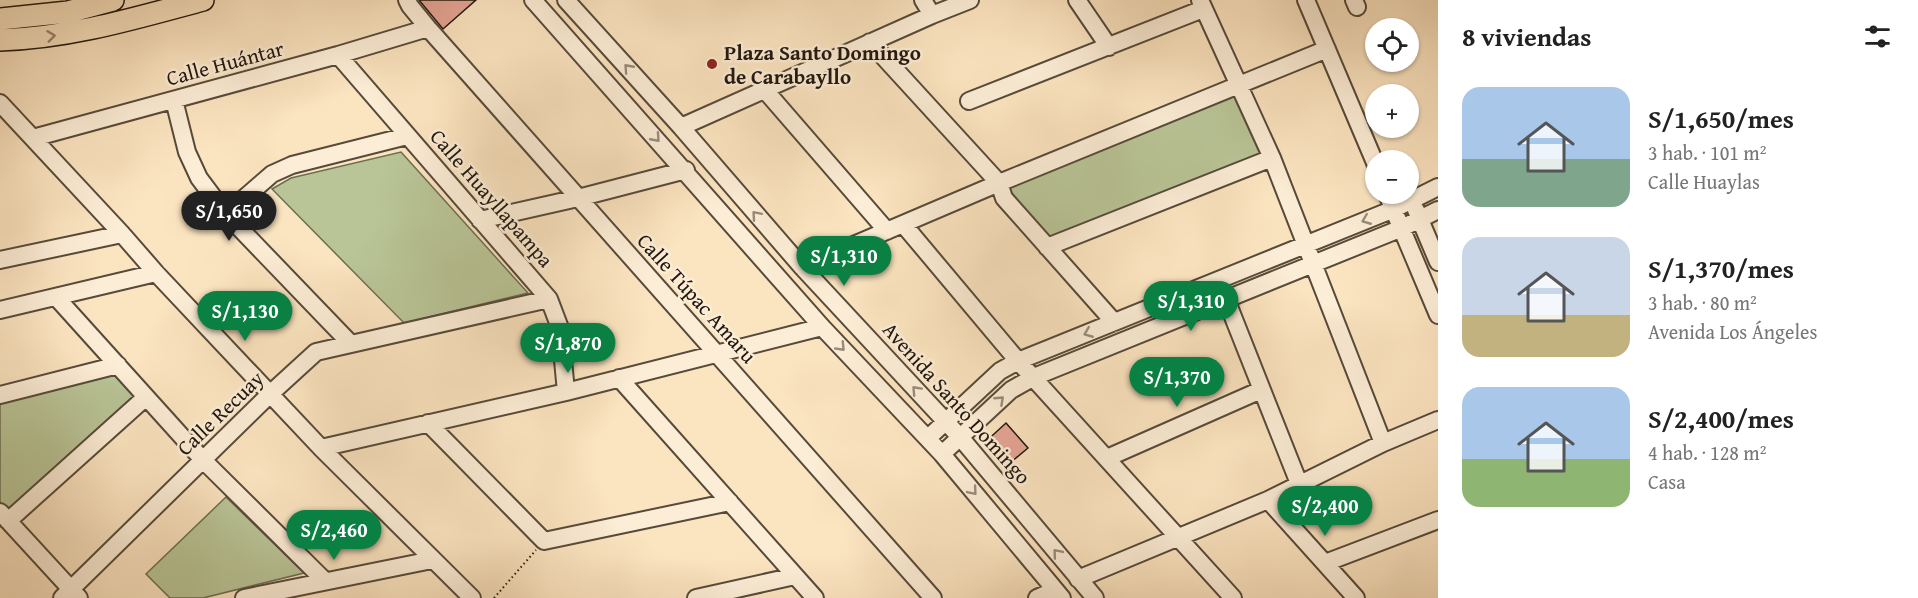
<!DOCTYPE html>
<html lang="es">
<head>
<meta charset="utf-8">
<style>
	:root { --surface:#fff; --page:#f2f2f2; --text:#222; --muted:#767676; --accent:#0b8043 }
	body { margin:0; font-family:"Gentium Book Plus",serif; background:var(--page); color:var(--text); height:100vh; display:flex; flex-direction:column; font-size:22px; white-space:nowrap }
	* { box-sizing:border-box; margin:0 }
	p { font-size:20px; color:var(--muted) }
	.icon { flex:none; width:33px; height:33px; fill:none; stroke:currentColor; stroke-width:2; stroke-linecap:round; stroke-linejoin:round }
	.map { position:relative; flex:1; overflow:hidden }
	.side { display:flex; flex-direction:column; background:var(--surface); width:480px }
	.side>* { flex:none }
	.fabs { position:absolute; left:1365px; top:18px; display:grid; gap:12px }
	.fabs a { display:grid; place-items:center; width:54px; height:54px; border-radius:50%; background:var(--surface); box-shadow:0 2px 4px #0004; font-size:30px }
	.price { position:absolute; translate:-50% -51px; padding:0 14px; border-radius:21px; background:var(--accent); color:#fff; font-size:20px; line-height:39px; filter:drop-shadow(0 2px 3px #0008) }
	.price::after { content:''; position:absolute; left:50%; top:36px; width:18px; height:14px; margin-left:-9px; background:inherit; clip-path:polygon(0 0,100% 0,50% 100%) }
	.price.current { background:#222; color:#fff }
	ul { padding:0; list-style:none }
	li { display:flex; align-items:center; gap:18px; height:150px; padding:0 24px }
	li span { display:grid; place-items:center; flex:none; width:168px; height:120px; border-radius:18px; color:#555 }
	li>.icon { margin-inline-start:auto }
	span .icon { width:72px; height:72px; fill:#fffc; stroke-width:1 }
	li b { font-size:26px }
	h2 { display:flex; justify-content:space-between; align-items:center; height:72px; padding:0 24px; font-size:26px }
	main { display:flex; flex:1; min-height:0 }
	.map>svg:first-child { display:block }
</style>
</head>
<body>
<main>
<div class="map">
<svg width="1438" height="598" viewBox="0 0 1438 598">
	<rect width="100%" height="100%" fill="#fbe4c0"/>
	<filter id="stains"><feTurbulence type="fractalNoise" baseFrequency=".00333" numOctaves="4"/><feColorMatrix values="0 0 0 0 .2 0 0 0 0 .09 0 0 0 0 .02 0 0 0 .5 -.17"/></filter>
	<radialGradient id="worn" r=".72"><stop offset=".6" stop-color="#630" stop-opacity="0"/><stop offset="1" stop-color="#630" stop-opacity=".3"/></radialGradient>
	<path fill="#b9c597" stroke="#6c6e52" stroke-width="1.5" d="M1240,93L1264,155L1048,241L1007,187Z
		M401,152L528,293L404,323L272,189L291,178Z
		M116,373L139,396L9,512L0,502V402Z
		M226,497L304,573L203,598H170L146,574Z"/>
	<path fill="#e5a595" stroke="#20160d" stroke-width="1.5" d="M419,0H476L443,29Z
		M1006,423L1028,448L1004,468L983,444Z"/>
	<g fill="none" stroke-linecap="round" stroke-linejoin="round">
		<g stroke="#574a3a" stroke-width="20">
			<path id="minor" d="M407,0L410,6L428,28L933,598
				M533,0L822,327L942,454L1062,598
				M566,0L681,127L802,267L960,437L1095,598
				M923,0L932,15
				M1077,0L1109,47
				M1200,0L1272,158L1383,443
				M1306,0L1376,165
				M1354,0L1357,7
				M870,42L999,183L1004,198L1114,322
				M338,55L549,299L560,328L566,392
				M764,89L887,231
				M174,100L187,152L199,178L226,214L351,344
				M969,101L1203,9
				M0,103L122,234L156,273L321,448L472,598
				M681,127L932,15L970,0
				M33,138L338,55L428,28
				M1387,194L1438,315
				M1416,210L1438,262
				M226,214L272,174L292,165L407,136
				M480,220L578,198L686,170
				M903,224L1018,361L1233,598
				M1047,247L1272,158
				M0,260L122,234
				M802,267L999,183L1327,49
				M56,297L203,460L324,580
				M1226,299L1300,486
				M0,310L156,273
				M619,378L815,598
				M0,395L118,365
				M428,423L544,541L730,502
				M928,438L1000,371L1018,361L1394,209L1438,187
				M321,448L566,392L822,327
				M942,454L1011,390L1034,377L1402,228L1438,210
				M1107,458L1261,390
				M1268,500L1356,598
				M0,512L79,598
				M8,521L146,397
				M1325,563L1438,520
				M1078,579L1268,500L1383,443L1438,420
				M62,598L270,394L316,352L549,299
				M244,598L432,560
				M696,598L795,576
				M1037,598L1055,590"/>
		</g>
		<g stroke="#20160d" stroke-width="24">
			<path id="major" d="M0,19L68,12L113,0
				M0,40C70,38 136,18 203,0"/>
		</g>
		<path stroke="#20160d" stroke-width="2" stroke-dasharray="1.5 3" stroke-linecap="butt" d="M494,598L536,550"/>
		<use href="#minor" stroke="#fcedd6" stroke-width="16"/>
		<use href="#major" stroke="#fbe4c0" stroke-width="21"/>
	</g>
	<defs><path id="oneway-chevron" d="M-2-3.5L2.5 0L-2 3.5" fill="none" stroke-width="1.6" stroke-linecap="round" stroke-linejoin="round" transform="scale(1.5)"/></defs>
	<use stroke="#98876f" href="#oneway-chevron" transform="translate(51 36) rotate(-7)"/>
	<g stroke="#998c7c">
		<use href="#oneway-chevron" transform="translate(628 68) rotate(-132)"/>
		<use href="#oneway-chevron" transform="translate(656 138) rotate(48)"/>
		<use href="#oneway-chevron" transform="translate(756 215) rotate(-131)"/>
		<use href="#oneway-chevron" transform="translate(1366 220) rotate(158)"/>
		<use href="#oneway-chevron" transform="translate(1088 333) rotate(158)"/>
		<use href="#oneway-chevron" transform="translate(841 347) rotate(46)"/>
		<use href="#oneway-chevron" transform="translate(916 390) rotate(-133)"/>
		<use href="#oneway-chevron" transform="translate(1000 400) rotate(-43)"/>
		<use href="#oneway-chevron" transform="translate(973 491) rotate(50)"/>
		<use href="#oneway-chevron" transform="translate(1057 553) rotate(-130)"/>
	</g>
	<circle fill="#8f2418" stroke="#fcedd6" stroke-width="2" cx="712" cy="64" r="6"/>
	<g text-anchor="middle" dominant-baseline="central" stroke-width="5" stroke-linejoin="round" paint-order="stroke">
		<g font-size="21" font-weight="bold" fill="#20160d" stroke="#fcedd6" text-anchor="start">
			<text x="724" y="52">Plaza Santo Domingo<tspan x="724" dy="24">de Carabayllo</tspan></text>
		</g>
		<g font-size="21" fill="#20160d" stroke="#fcedd6">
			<text transform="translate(225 63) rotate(-15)">Calle Huántar</text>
			<text transform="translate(492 198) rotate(49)">Calle Huayllapampa</text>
			<text transform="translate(697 298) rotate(48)">Calle Túpac Amaru</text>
			<text transform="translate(957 403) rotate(48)">Avenida Santo Domingo</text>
			<text transform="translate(220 413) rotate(-44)">Calle Recuay</text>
		</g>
	</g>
	<rect width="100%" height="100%" filter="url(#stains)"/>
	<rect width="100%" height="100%" fill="url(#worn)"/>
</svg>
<div class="fabs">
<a><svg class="icon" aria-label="locate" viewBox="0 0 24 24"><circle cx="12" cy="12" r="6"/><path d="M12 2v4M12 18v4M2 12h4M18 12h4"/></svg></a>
<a>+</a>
<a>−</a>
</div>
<b class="price current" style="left:229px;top:242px">S/1,650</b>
<b class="price" style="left:844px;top:287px">S/1,310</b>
<b class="price" style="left:1191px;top:332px">S/1,310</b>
<b class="price" style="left:245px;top:342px">S/1,130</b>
<b class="price" style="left:568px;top:374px">S/1,870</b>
<b class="price" style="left:1177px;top:408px">S/1,370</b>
<b class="price" style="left:1325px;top:537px">S/2,400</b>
<b class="price" style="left:334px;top:561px">S/2,460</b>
</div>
<section class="side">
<h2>8 viviendas<svg class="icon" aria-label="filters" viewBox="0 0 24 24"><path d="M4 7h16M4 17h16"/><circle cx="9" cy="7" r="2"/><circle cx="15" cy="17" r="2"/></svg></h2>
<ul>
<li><span style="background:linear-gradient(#a9c7e8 60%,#7fa58c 0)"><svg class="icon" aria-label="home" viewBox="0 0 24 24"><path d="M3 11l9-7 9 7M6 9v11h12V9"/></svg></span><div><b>S/1,650/mes</b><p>3 hab. · 101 m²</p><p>Calle Huaylas</p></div></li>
<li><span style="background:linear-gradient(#c9d6e8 65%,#c2b280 0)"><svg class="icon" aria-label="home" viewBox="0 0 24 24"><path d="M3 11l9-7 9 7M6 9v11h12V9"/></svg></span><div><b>S/1,370/mes</b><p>3 hab. · 80 m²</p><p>Avenida Los Ángeles</p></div></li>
<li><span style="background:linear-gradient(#a9c7e8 60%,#8fb573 0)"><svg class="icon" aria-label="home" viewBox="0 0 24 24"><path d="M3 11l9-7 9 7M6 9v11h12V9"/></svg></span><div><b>S/2,400/mes</b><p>4 hab. · 128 m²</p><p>Casa</p></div></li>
</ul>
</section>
</main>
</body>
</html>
